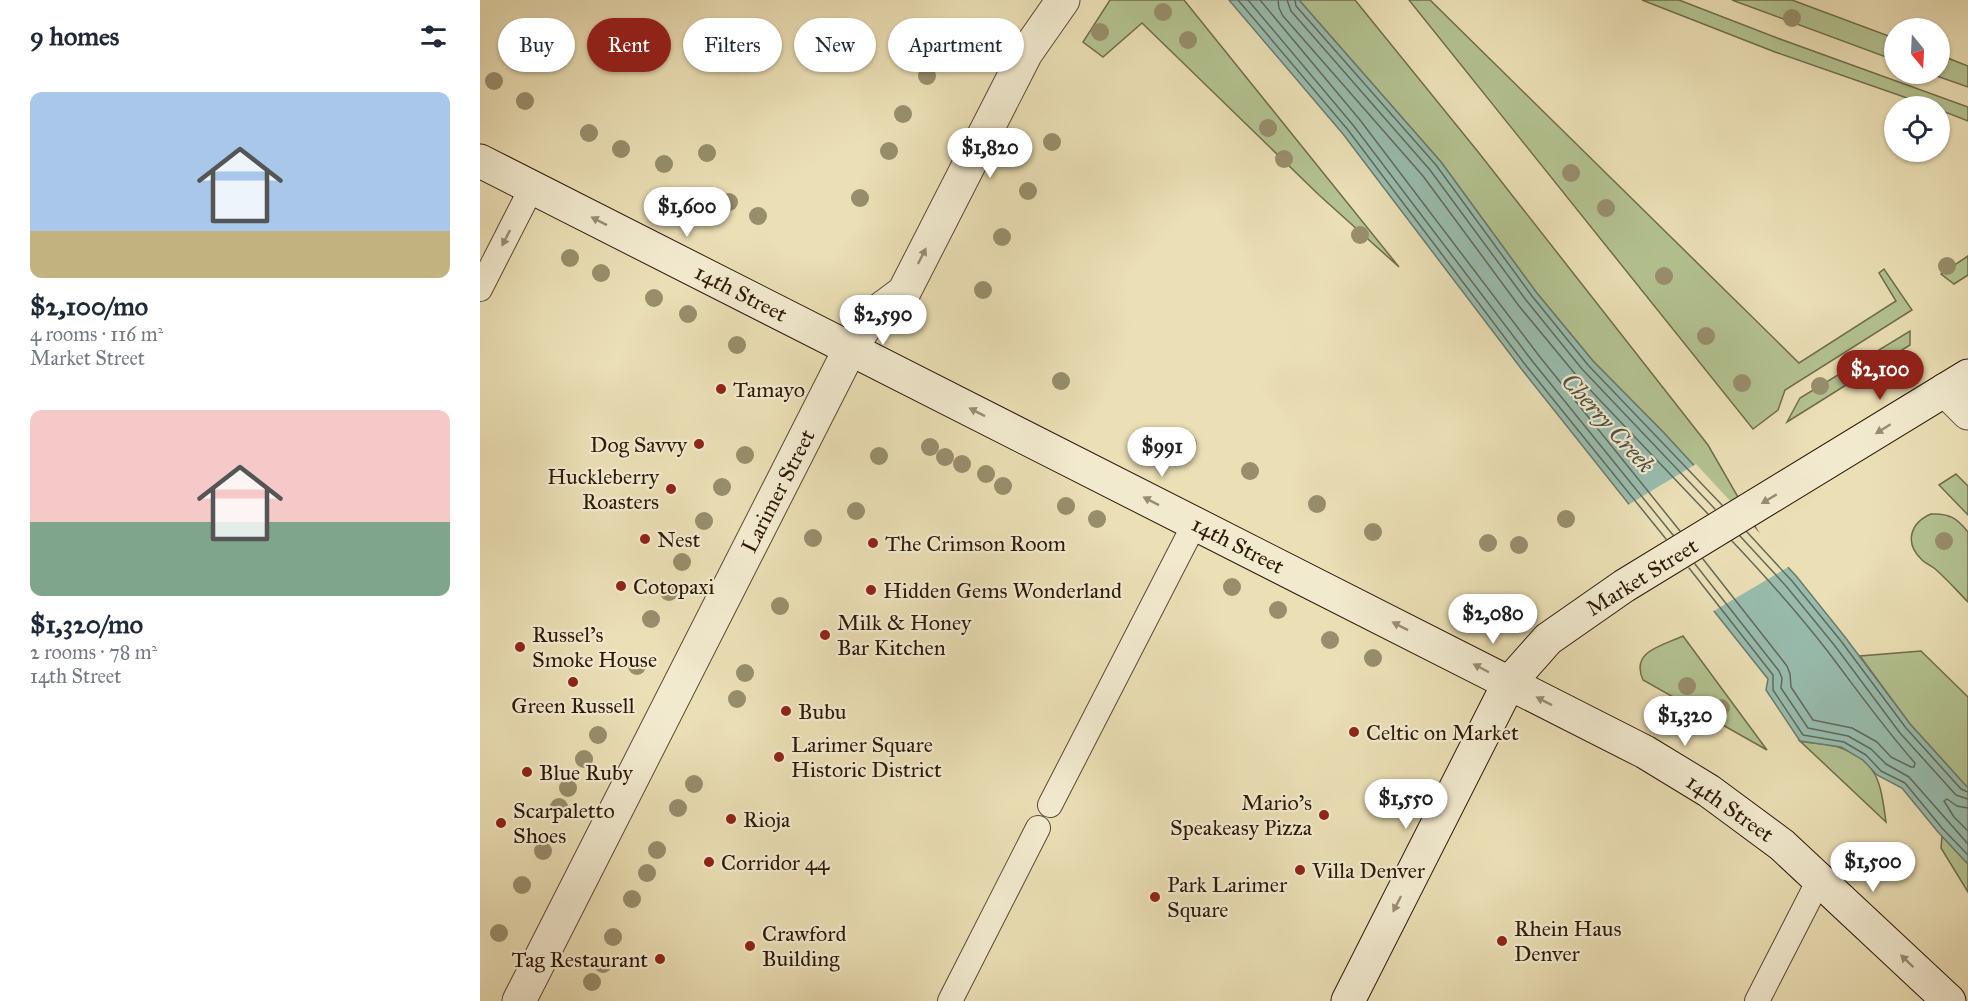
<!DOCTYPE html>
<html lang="en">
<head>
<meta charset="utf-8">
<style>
	:root { --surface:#fff; --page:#f6f6f7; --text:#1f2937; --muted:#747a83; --accent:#8f2418 }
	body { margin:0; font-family:"IM FELL Great Primer",serif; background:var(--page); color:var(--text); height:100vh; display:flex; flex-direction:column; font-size:22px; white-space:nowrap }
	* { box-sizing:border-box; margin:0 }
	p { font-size:20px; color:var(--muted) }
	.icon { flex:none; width:33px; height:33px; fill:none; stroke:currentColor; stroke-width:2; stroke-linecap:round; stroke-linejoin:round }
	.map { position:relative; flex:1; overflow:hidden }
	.drawer { display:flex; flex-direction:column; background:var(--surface); width:480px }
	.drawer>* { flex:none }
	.guide { position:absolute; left:18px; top:18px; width:570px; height:54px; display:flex; gap:12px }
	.needle { width:39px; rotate:162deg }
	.fabs { position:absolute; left:1404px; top:18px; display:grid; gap:12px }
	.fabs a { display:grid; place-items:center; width:66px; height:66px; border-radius:50%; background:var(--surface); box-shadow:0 2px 4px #0004; font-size:30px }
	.price { position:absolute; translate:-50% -51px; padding:0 14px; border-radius:21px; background:#fff; color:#222; font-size:20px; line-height:39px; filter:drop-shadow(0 2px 3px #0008) }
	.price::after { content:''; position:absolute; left:50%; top:36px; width:18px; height:14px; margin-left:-9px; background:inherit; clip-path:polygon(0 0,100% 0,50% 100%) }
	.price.on { background:var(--accent); color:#fff }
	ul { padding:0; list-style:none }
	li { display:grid; align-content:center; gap:12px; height:318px; padding:0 30px }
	li span { display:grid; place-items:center; height:186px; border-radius:12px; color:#555 }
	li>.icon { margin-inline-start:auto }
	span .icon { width:108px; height:108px; fill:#fffc; stroke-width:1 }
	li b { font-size:26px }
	h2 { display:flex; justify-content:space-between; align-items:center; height:72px; padding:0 30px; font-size:26px }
	.pill { padding:0 21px; border-radius:27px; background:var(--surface); box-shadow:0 2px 4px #0004; font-size:21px; line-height:54px }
	.pill.on { background:var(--accent); color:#fff }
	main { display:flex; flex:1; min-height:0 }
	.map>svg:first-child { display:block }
</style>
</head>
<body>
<main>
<section class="drawer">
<h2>9 homes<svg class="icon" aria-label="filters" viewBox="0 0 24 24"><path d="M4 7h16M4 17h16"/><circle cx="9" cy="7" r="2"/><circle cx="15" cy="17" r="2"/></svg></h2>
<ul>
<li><span style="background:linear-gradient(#a9c7e8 75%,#c2b280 0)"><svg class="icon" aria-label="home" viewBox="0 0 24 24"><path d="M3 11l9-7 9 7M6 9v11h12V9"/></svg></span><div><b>$2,100/mo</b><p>4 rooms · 116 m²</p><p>Market Street</p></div></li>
<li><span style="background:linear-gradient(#f6c9c9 60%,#7fa58c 0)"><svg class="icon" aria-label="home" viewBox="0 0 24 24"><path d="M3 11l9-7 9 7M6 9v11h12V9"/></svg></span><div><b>$1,320/mo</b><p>2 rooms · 78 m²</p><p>14th Street</p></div></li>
</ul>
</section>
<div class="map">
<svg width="1488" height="1001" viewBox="0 0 1488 1001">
	<rect width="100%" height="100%" fill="#ebdfb5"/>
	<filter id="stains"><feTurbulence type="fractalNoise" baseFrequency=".00333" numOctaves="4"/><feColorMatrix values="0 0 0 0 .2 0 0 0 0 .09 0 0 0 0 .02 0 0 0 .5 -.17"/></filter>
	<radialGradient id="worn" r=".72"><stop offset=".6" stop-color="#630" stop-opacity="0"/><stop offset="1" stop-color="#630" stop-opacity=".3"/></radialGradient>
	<path fill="#b3c290" stroke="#706d4c" stroke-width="1.5" d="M630,0H704L919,267L839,195L662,23L623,57L603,42Z
		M819,0H875L999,153L1228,445L1284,542L1184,433L1113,361L1056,292L961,162Z
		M929,0H950L1319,363L1416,301L1399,273L1404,269L1432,310L1305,390L1298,410L1273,429Z
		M1162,0H1199L1300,39L1488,107V121L1460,110V106H1450L1295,52Z
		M1252,0H1312L1414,38V60Z
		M1460,55L1488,66V87L1451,74H1460Z
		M1488,256V275L1474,284L1461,274Z
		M1430,331V345L1307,422L1320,398Z
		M1476,474L1488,486V515L1459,485Z
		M1451,514C1469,513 1477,518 1488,532V602C1477,591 1466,578 1454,568C1450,565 1445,563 1442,560C1424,543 1430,523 1451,514Z
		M1203,636L1287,750L1163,680C1150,651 1182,646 1203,636Z
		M1441,651L1488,697V788L1430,724L1380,656Z
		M1320,741C1333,744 1349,743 1361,748C1400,761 1401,788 1406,822Z
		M1462,836L1488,864V892L1461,848Z"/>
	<path fill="#98bcae" stroke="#6d7a6c" stroke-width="1.5" d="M749,0H819L961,162L1056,292L1113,361L1184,433L1317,577L1365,637L1430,724L1488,788V864L1458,832L1422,788L1397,775L1383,760L1361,747L1320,741L1286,690L1288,679L1043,371L863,134Z"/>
	<path fill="#ebdfb5" d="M1216,464L1310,566L1232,612L1148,505Z"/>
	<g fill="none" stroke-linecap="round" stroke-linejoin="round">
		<path stroke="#626a5b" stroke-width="1.5" d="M758,0L868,130L1047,367L1186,539
			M768,0L873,125L1053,362L1193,535
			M780,0L880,120L1060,357L1200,531
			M798,0L799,8L803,16L943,176L1039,306L1096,375L1228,514
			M807,0L811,11L950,170L1046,300L1102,369L1235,509
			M815,0L816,6L956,165L1052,296L1108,365L1242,505
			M1267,532L1312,581L1361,641L1426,728L1481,789L1488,792
			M1260,536L1306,586L1355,646L1420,733L1476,795L1488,799
			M1223,559L1307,666L1310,674L1311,687L1333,720L1372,728L1397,742L1411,757L1431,767H1434L1435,763C1404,728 1377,690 1349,653C1319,614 1286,577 1252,541
			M1215,564L1299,671L1302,678L1301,688L1328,728L1368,736L1391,749L1406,764L1429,777L1488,844
			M1209,568L1293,675V690L1323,735L1364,742L1386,755L1401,771L1425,783L1462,828L1488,855
			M1488,808L1477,806L1467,799L1464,801L1474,817L1488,831"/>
		<g stroke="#5c4a33" stroke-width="26">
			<path id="service" d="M0,289L52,187
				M570,805L715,523
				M470,1001L558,828
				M1277,1001L1340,878"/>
		</g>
		<g stroke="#5c4a33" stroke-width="35">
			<path id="pedestrian" d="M39,1001L370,349"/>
		</g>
		<g stroke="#5c4a33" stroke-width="35">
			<path id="minor" d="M1465,390L1488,413"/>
		</g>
		<g stroke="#5c4a33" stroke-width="35">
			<path id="tertiary" d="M370,349L393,315L424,292L546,53L583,0"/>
		</g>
		<g stroke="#2d1808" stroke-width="35">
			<path id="secondary" d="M0,161L1165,752L1229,791L1302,845L1469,1001
				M868,1001L1029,683L1068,639L1144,586L1488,376"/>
		</g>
		<use href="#service" stroke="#f2eacf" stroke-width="24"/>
		<use href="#pedestrian" stroke="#f2eacf" stroke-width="33"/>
		<use href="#minor" stroke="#f2eacf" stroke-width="33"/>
		<use href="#tertiary" stroke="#f2eacf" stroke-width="33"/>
		<use href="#secondary" stroke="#f2eacf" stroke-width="33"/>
	</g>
	<g fill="#988e6c">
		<circle cx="683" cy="12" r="9"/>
		<circle cx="1312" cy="18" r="9"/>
		<circle cx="620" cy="32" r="9"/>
		<circle cx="708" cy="40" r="9"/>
		<circle cx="447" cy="76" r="9"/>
		<circle cx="14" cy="81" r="9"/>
		<circle cx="45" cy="101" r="9"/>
		<circle cx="423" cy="114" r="9"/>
		<circle cx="788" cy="128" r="9"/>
		<circle cx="109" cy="133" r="9"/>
		<circle cx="572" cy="142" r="9"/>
		<circle cx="141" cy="149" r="9"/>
		<circle cx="409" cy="151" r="9"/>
		<circle cx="227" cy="153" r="9"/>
		<circle cx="804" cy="159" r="9"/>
		<circle cx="184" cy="164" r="9"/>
		<circle cx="1091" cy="173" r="9"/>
		<circle cx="548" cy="191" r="9"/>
		<circle cx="380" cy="198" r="9"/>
		<circle cx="249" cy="202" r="9"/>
		<circle cx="1126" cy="208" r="9"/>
		<circle cx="278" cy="216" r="9"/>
		<circle cx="880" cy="235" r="9"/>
		<circle cx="522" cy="237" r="9"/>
		<circle cx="90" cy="258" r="9"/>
		<circle cx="1467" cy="266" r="9"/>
		<circle cx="121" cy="273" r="9"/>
		<circle cx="1184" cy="276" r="9"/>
		<circle cx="503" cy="290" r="9"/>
		<circle cx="174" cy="298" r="9"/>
		<circle cx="208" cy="314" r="9"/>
		<circle cx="1226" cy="336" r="9"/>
		<circle cx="257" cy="345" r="9"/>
		<circle cx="581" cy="381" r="9"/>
		<circle cx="1262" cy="383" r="9"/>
		<circle cx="1340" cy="386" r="9"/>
		<circle cx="708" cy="444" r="9"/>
		<circle cx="450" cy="447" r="9"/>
		<circle cx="265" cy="455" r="9"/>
		<circle cx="399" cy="456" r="9"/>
		<circle cx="465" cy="457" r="9"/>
		<circle cx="482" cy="464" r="9"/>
		<circle cx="770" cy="471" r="9"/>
		<circle cx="506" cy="474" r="9"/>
		<circle cx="523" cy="486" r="9"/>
		<circle cx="242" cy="487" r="9"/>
		<circle cx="837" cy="504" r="9"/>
		<circle cx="586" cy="506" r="9"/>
		<circle cx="376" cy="511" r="9"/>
		<circle cx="617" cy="519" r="9"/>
		<circle cx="1086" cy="519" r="9"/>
		<circle cx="224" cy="521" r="9"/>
		<circle cx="893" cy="532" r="9"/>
		<circle cx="333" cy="538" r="9"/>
		<circle cx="1464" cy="541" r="9"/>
		<circle cx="1008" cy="543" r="9"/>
		<circle cx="1039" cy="545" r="9"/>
		<circle cx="202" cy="562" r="9"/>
		<circle cx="752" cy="587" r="9"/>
		<circle cx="189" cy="592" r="9"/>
		<circle cx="300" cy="606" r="9"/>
		<circle cx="798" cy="610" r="9"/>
		<circle cx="171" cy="619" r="9"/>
		<circle cx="850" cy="640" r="9"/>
		<circle cx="893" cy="658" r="9"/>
		<circle cx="157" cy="666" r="9"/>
		<circle cx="265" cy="673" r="9"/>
		<circle cx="1207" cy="686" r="9"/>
		<circle cx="257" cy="699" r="9"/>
		<circle cx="1241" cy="708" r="9"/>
		<circle cx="118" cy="735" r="9"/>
		<circle cx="104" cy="759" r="9"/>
		<circle cx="214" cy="784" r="9"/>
		<circle cx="88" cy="788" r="9"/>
		<circle cx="79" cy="807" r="9"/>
		<circle cx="198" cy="808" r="9"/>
		<circle cx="177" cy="850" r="9"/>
		<circle cx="63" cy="851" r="9"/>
		<circle cx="167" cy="873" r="9"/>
		<circle cx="42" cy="885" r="9"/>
		<circle cx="152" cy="899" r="9"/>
		<circle cx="19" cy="933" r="9"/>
		<circle cx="133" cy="937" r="9"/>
		<circle cx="123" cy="964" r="9"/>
		<circle cx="112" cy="982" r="9"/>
	</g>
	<defs><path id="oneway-solid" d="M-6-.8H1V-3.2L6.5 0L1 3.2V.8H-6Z" transform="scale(1.5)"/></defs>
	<g fill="#998c75">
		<use href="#oneway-solid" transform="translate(119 221) rotate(-153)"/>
		<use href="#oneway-solid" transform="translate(26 238) rotate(117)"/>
		<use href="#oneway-solid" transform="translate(442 256) rotate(-63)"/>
		<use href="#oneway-solid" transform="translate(497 412) rotate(-153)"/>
		<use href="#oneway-solid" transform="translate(1403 429) rotate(148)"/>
		<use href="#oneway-solid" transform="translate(1289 499) rotate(149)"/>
		<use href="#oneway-solid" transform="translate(671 501) rotate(-153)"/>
		<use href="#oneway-solid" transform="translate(920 626) rotate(-153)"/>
		<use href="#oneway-solid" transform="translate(1001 668) rotate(-152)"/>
		<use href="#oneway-solid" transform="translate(1064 701) rotate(-153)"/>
		<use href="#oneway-solid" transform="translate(917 904) rotate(117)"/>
		<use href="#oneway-solid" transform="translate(1427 961) rotate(-136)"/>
	</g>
	<g fill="#8f2418" stroke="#f2eacf" stroke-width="2">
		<circle cx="241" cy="389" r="6"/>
		<circle cx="219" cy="444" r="6"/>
		<circle cx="191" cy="489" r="6"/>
		<circle cx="165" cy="539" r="6"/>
		<circle cx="393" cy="543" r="6"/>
		<circle cx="141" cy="586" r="6"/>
		<circle cx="391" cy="590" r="6"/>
		<circle cx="345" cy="635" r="6"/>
		<circle cx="40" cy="647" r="6"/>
		<circle cx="93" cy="682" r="6"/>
		<circle cx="306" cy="711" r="6"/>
		<circle cx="874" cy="732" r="6"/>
		<circle cx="299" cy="757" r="6"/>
		<circle cx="47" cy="772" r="6"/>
		<circle cx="844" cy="815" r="6"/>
		<circle cx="251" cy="819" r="6"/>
		<circle cx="21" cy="823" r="6"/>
		<circle cx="229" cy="862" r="6"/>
		<circle cx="820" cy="870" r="6"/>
		<circle cx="675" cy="897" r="6"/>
		<circle cx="1022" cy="941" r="6"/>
		<circle cx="270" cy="946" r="6"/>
		<circle cx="180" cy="959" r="6"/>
	</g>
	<g text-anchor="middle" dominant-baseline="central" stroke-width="4.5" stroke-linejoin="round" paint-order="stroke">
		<g font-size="22" fill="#2d1808" stroke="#f2eacf">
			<text transform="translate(261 293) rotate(27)">14th Street</text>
			<text transform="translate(298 491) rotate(-63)">Larimer Street</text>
			<text transform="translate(758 545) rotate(27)">14th Street</text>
			<text transform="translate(1162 577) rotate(-32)">Market Street</text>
			<text transform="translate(1250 808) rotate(35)">14th Street</text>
		</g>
		<g font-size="22" fill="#2d1808" stroke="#f2eacf" text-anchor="start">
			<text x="253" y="389">Tamayo</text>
			<text x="207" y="444" text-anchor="end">Dog Savvy</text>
			<text x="179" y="476" text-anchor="end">Huckleberry<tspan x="179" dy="25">Roasters</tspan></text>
			<text x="177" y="539">Nest</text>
			<text x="405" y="543">The Crimson Room</text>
			<text x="153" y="586">Cotopaxi</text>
			<text x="403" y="590">Hidden Gems Wonderland</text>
			<text x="357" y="622">Milk &amp; Honey<tspan x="357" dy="25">Bar Kitchen</tspan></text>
			<text x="52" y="634">Russel’s<tspan x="52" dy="25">Smoke House</tspan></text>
			<text x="93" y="705" text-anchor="middle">Green Russell</text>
			<text x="318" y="711">Bubu</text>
			<text x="886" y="732">Celtic on Market</text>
			<text x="311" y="744">Larimer Square<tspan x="311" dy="25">Historic District</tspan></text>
			<text x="59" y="772">Blue Ruby</text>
			<text x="832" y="802" text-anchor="end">Mario’s<tspan x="832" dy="25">Speakeasy Pizza</tspan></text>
			<text x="33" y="810">Scarpaletto<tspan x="33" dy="25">Shoes</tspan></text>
			<text x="263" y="819">Rioja</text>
			<text x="241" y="862">Corridor 44</text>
			<text x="832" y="870">Villa Denver</text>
			<text x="687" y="884">Park Larimer<tspan x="687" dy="25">Square</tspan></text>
			<text x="1034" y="928">Rhein Haus<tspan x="1034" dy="25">Denver</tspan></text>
			<text x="282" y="933">Crawford<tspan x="282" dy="25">Building</tspan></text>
			<text x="168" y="959" text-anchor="end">Tag Restaurant</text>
		</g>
		<g font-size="24" font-style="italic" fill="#525142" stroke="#f2eacf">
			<text transform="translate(1128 423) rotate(48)">Cherry Creek</text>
		</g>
	</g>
	<rect width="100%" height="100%" filter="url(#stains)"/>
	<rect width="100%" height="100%" fill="url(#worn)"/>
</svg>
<div class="fabs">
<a><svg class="needle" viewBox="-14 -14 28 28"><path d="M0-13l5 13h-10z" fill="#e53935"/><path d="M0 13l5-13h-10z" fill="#747a83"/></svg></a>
<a><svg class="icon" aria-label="locate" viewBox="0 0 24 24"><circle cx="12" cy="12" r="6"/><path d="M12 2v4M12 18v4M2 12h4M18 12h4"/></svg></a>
</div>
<b class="price" style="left:510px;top:179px">$1,820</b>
<b class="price" style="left:207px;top:238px">$1,600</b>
<b class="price" style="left:403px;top:346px">$2,590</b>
<b class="price on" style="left:1400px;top:401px">$2,100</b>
<b class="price" style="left:682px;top:478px">$991</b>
<b class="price" style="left:1013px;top:645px">$2,080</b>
<b class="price" style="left:1205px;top:747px">$1,320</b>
<b class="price" style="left:926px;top:830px">$1,550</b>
<b class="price" style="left:1393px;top:893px">$1,500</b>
<div class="guide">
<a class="pill">Buy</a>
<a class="pill on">Rent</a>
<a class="pill">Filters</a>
<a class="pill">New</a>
<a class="pill">Apartment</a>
</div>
</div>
</main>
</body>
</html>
